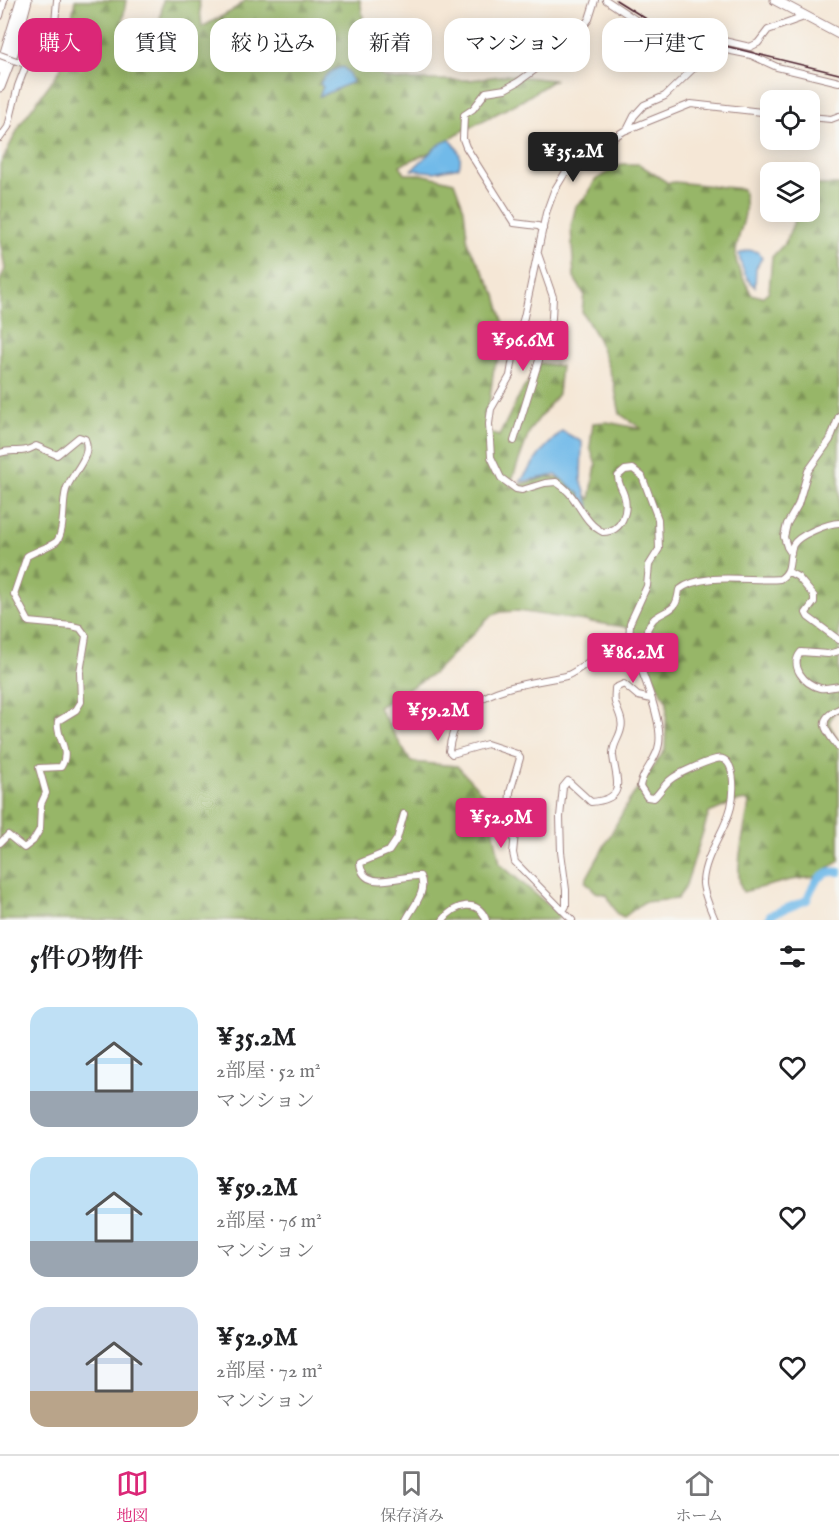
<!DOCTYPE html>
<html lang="ja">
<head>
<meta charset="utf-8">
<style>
	:root { --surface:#fff; --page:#f2f2f2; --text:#202124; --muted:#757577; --line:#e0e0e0; --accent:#db2777 }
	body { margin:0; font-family:"IM FELL English","Noto Serif JP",serif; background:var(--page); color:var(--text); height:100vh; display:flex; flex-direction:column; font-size:22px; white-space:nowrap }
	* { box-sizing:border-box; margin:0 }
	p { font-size:20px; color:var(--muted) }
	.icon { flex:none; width:33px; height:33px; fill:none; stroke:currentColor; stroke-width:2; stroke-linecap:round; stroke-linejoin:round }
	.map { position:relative; height:920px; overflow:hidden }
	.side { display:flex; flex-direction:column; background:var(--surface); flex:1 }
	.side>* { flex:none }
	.banner { position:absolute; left:18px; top:18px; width:804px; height:54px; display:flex; gap:12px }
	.fabs { position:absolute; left:760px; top:90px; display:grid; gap:12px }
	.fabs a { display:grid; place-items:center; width:60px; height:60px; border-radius:12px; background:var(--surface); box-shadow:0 3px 15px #0003; font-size:30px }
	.price { position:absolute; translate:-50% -51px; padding:0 14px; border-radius:6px; background:var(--accent); color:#fff; font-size:20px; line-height:39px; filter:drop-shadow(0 2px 3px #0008) }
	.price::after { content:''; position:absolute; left:50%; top:36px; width:18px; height:14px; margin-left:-9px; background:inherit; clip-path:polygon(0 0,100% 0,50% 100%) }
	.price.current { background:#222; color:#fff }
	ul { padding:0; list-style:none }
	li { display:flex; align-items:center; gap:18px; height:150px; padding:0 30px }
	li span { display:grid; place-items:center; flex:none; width:168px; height:120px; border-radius:18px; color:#555 }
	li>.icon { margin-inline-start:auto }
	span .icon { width:72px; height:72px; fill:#fffc; stroke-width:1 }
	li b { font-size:26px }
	h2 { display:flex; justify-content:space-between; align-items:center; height:72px; padding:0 30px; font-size:26px }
	.tag { padding:0 21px; border-radius:18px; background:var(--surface); box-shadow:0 3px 15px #0003; font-size:21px; line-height:54px }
	.tag.current { background:var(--accent); color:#fff }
	.dock { display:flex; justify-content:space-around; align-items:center; height:84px; border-top:2px solid var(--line); background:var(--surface); font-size:16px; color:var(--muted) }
	.dock a { display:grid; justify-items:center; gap:3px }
	.dock .current { color:var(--accent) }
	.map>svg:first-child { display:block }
</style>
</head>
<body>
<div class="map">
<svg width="839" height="920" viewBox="0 0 839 920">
	<defs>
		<pattern id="forest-firs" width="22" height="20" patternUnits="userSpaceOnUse" patternTransform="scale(1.5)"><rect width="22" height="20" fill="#97b668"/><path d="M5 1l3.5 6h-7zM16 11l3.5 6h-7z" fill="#7d9356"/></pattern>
	</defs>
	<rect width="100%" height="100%" fill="#f6f6f2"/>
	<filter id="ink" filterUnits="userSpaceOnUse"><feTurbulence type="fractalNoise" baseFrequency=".0167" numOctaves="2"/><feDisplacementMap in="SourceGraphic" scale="12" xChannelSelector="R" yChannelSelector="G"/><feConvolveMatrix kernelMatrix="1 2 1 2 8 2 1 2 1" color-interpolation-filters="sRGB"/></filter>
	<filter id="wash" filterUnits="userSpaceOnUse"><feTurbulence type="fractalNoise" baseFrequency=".008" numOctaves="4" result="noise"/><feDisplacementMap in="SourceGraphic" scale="24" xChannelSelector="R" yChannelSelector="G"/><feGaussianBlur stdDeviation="1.35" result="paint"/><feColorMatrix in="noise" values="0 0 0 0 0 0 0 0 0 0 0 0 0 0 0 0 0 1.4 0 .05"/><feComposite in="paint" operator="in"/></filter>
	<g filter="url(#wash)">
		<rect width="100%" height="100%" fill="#f5e7d6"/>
		<path fill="url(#forest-firs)" stroke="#706a4a" stroke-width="1.5" d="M75,0H126L121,33L128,53L143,56C159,42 160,20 163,0H199L202,27L230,12L246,0H360L364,23L365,41L374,69L383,77L401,80H470L506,75L554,80L523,100L457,134L433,151L400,165L405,174H421L454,182L464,209L468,244L496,295L506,332V344L494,368L487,418L489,433L499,436L520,394L540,363L561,366L558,394L530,430L509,488L547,477L568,480L590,499L596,465L590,447L593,423L607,422L642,429L620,414L614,384L598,339L582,312L584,294L574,278L571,226L576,206L588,194L595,180L622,164H639L668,183L675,182L743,189C751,219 737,228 736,254C735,268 746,281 751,294L762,297L769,291L772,257L785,243L798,212H810V185H839V712H834L829,723L839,743V861L815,877L791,880L743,892C732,873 746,826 749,803L746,800L735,802L709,813L685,888L677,899L644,902L624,917L617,914L607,895L596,892L585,881L629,801L665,750L667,702L649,670L631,628L518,611L501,612L491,616L433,674L378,707L411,762L457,766L488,799L500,864L560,915L556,920H0V281L5,269L0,240V165L21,123L60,70L69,37Z"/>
		<path fill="#71bae9" stroke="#5e6c8a" stroke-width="1.5" d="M343,67L348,72L353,82C343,85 327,95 319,96L323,87L320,84C322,76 335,68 343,67Z
			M449,139C457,146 463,156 459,167L434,172L412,170L437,146Z
			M748,250L758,252L762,258L756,268L755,287C745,279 741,266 739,254Z
			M562,431L582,442L581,480L591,511L579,493L556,475L520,482L542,451Z"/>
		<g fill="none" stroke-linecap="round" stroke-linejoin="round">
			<path stroke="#71bae9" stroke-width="8" d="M768,920L770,915L807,900C812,885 821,869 839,872"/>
		</g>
	</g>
	<g filter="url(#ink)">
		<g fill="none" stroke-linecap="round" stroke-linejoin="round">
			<g stroke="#a08380" stroke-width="8">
				<path id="minor" d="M606,0L642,24L682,41L751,55L777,67L839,82
					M0,16L4,0
					M810,117L831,119L839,116
					M628,128L634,116L644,105L665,96L704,58L724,41L750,47L758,43L768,30L807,16
					M0,138L8,127L18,86L31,52L55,23L57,0
					M543,229L538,226L514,223L466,147L463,139L464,115L473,109L486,92L505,89L518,82L569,45L589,19L595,0
					M514,441L552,318L553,297L538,254
					M0,453C14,448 20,455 36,446L57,455L79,437L85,439C93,457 71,473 66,490C62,504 65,531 57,541C53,545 34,552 27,556L14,594L29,622L72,626L80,628L86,636L80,672L81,702L76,710L58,721C55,737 72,749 61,767L39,768L46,793L41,804L40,829L33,841L24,848L8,835L0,843
					M791,553L787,547L784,537L787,524L798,505L808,471L830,440L839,416
					M789,572L798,577L814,596V602L806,613L808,617L839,640
					M839,651L828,654L801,652C789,666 804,684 820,688C826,689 832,687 839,686
					M638,661C654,657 651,643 647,630C649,626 652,620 655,618C671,607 676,612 679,590C702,571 752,582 780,579C794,570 787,558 793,545C798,535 829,523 839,523
					M839,709C814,720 827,732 839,748
					M404,814L397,839L389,851L360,863C363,894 402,874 420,876C428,892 413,906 406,920
					M563,911L566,906V890L561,852L560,817L563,787L568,781L591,802C628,799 616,781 613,756C612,745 619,739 621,729C624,720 617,711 615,702C614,698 615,693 615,688L624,684L638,696L651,699
					M443,920C454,904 479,898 486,920
					M572,920L515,862L513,853L515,833L509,808L510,792L520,758L517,754L487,744L452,754L449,751C456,689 516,686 566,676C595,664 599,638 637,661
					M715,920C711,910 702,891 703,881C705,854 725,832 731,807C734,794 737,754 716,759C705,762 678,773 670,780C664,785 660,792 654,798L647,797L640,786C643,770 657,760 659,744C663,721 640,664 629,642L630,623L647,586L649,565L659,549L658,519L642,476L633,469L625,470L618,476C618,484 622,488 624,495C629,511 622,532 603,532C581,522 578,494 556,482L545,483L522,490L516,489L501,478L491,457L489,424L491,409L510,376L515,346L524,317L546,213L554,191L565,173L589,164L616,136L624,131L691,104L771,113"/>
			</g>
			<g stroke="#a08380" stroke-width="11">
				<path id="highway" d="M775,0L839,34
					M0,69L21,0
					M0,87L13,53L27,0"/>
			</g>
			<use href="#minor" stroke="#fff" stroke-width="6"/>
			<use href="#highway" stroke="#fff" stroke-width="9"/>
			<path stroke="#4a1f2b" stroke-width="1.5" d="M616,0L648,20L688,37L839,74"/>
			<g stroke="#a08380" stroke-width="8" stroke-linecap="butt">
				<path id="minor-bridge" d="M0,55L22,63"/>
			</g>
			<use href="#minor-bridge" stroke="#fff" stroke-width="6"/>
		</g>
	</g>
</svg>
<div class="fabs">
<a><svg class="icon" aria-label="locate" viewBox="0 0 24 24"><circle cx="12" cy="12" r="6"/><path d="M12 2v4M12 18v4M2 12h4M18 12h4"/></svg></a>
<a><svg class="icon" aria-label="layers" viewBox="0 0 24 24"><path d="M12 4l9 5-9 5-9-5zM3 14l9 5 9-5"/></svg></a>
</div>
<b class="price current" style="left:573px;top:183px">¥35.2M</b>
<b class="price" style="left:523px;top:372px">¥96.6M</b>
<b class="price" style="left:633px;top:684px">¥86.2M</b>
<b class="price" style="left:438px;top:742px">¥59.2M</b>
<b class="price" style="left:501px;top:849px">¥52.9M</b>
<div class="banner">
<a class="tag current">購入</a>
<a class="tag">賃貸</a>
<a class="tag">絞り込み</a>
<a class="tag">新着</a>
<a class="tag">マンション</a>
<a class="tag">一戸建て</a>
</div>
</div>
<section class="side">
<h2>5件の物件<svg class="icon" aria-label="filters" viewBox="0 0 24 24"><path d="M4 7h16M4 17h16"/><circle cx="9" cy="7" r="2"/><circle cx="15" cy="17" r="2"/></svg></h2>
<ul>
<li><span style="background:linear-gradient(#bfe0f5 70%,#9aa5b1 0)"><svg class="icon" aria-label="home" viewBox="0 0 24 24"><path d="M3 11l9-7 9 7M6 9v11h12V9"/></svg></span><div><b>¥35.2M</b><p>2部屋 · 52 m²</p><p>マンション</p></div><svg class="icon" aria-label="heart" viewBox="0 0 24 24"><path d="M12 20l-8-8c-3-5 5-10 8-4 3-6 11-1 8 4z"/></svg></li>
<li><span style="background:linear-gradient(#bfe0f5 70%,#9aa5b1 0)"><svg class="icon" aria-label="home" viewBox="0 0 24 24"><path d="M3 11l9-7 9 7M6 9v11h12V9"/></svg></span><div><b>¥59.2M</b><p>2部屋 · 76 m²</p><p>マンション</p></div><svg class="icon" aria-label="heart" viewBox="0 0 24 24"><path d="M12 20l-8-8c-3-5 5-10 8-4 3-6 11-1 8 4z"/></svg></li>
<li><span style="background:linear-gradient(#c9d6e8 70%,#b9a48a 0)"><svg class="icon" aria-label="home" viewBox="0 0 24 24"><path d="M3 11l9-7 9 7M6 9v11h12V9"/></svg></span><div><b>¥52.9M</b><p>2部屋 · 72 m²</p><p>マンション</p></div><svg class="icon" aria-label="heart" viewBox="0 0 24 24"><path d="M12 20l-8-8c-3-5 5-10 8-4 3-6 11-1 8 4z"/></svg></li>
</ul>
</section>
<nav class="dock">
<a class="current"><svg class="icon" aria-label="map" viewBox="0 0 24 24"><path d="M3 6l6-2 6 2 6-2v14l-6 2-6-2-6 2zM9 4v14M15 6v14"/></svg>地図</a>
<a><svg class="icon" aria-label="saved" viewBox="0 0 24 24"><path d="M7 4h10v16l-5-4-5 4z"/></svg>保存済み</a>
<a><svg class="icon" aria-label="home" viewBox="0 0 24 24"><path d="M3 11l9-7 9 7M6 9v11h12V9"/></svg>ホーム</a>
</nav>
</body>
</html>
